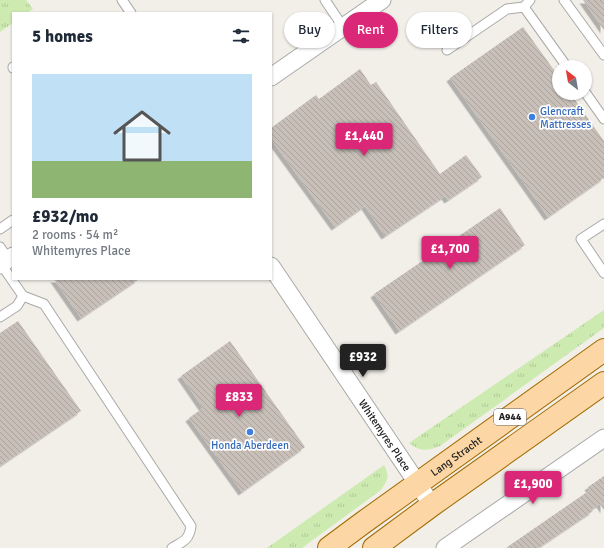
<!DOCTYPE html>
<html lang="en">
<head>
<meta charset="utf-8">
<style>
	:root { --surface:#fff; --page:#f6f6f7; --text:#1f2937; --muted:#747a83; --accent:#db2777 }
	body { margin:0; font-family:Signika,sans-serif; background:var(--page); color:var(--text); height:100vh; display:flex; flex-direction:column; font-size:15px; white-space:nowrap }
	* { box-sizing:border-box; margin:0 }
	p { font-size:13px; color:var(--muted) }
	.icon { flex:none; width:22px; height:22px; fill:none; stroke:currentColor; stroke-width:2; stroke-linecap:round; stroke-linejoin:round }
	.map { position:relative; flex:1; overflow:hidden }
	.side { position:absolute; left:12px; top:12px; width:260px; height:268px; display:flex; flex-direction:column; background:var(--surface); border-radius:0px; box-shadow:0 1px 3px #0004 }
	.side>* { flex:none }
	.top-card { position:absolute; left:284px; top:12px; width:260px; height:36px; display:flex; gap:8px }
	.needle { width:26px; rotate:329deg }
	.buttons { position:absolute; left:552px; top:60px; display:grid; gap:8px }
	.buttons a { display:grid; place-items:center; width:40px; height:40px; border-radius:50%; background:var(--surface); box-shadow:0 1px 3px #0004; font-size:20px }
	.price { position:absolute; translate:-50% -34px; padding:0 9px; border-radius:4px; background:var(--accent); color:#fff; font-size:13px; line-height:26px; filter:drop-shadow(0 1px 2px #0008) }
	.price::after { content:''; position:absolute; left:50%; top:24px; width:12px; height:9px; margin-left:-6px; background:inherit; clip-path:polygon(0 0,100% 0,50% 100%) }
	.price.current { background:#222; color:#fff }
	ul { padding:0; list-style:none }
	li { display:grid; align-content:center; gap:8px; height:212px; padding:0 20px }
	li span { display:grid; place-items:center; height:124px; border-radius:0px; color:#555 }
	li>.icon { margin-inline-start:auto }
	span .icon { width:72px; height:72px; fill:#fffc; stroke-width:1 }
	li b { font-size:17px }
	h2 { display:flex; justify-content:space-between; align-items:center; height:48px; padding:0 20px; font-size:17px }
	.pill { padding:0 14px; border-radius:18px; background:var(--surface); box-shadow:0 1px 3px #0004; font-size:14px; line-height:36px }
	.pill.current { background:var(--accent); color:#fff }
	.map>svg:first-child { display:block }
</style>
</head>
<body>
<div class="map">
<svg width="604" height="548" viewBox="0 0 604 548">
	<defs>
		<pattern id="grass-tufts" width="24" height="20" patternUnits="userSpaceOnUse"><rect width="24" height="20" fill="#cdebb0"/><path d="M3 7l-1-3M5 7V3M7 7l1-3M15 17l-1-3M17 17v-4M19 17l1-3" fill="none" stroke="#b0c997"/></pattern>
		<pattern id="building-back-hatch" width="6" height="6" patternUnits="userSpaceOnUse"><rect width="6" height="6" fill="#c7bfb8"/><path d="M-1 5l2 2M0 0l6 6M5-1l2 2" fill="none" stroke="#aba49e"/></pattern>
		<filter id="shadow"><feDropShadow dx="-3.5" dy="3.5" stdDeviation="0" flood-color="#0004"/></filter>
	</defs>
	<rect width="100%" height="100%" fill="#f2efe9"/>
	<path fill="url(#grass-tufts)" d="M0,0H26L33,9L27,13H13V23L0,32Z
		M604,310V328L440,446C427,451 421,452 409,443Z
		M384,465C390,477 388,479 381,490L302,548H267Z"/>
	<path fill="url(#building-back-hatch)" filter="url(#shadow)" d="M583,0H604V30Z
		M523,27L559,77V93H570L604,141V178L548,217L450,78Z
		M360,69L371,85L376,82L440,174L466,155L482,177L448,200L445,196L385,236L365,206L335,227L271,139V128L316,95L319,99Z
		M500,208L525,245L399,331L374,294Z
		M54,279H139L81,318Z
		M18,321L81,411L0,466V333Z
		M230,341L305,447L242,492L189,418L203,408L181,376Z
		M604,476V510L600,504L592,509L593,511L538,548H506L590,490L588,487Z"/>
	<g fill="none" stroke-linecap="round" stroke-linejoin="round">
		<g stroke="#a9a9a9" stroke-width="11">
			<path id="lane" d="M122,0L131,13
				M325,0L343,27
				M530,0L524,7L567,67
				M564,0L604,55
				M447,50L507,9L524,7
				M13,67V68
				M585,92L604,119
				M604,224L581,239L604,273
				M0,229L13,220
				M0,247L8,259
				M1,264L23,296L44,304L191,526C189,540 184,541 172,548
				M0,317L17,306L23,296"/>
		</g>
		<g stroke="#a9a9a9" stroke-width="19">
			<g id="street">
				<path d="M271,77L382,0"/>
				<path d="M0,265L13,256"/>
				<path id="s1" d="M271,266L432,505"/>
				<path d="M445,548L604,438"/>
			</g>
		</g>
		<g stroke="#a06b00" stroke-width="24">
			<g id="primary">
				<path id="s2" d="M329,548L364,522L604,350"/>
				<path d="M374,548L432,505L604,383"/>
			</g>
		</g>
		<use href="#lane" stroke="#fff" stroke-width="9"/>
		<use href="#street" stroke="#fff" stroke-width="17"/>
		<use href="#primary" stroke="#fcd6a4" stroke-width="22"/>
	</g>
	<g fill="#3f7fe0" stroke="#fff" stroke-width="1.5">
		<circle cx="532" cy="117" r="4"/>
		<circle cx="250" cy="432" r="4"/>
	</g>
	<g text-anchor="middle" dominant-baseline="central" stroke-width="3.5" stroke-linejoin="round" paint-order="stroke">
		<rect fill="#fff" stroke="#646464" stroke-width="1" x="494" y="409" width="32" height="16" rx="3"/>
		<g font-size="10" font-weight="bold" fill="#222">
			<text x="510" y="417">A944</text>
		</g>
		<g font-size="11" fill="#366cbe" stroke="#fff" text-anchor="start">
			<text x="540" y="111">Glencraft<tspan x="540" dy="13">Mattresses</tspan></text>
			<text x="250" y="445" text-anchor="middle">Honda Aberdeen</text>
		</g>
		<g font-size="11" fill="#222" stroke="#fff">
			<text stroke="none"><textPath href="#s1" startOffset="204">Whitemyres Place</textPath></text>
			<text stroke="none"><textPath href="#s2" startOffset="157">Lang Stracht</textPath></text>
		</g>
	</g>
</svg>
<div class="buttons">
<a><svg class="needle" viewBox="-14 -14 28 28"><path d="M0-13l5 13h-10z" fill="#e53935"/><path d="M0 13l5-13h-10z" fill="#747a83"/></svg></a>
</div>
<b class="price" style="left:364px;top:157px">£1,440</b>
<b class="price" style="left:450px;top:270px">£1,700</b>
<b class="price current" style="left:363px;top:378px">£932</b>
<b class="price" style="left:239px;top:418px">£833</b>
<b class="price" style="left:533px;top:505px">£1,900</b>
<div class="top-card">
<a class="pill">Buy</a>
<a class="pill current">Rent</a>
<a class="pill">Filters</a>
</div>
<section class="side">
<h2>5 homes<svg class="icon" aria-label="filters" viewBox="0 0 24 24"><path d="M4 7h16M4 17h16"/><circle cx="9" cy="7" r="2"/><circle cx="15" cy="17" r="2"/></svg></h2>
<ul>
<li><span style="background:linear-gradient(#bfe0f5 70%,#8fb573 0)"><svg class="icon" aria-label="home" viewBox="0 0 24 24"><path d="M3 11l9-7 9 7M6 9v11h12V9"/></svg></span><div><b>£932/mo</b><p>2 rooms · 54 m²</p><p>Whitemyres Place</p></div></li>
</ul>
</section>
</div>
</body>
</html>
